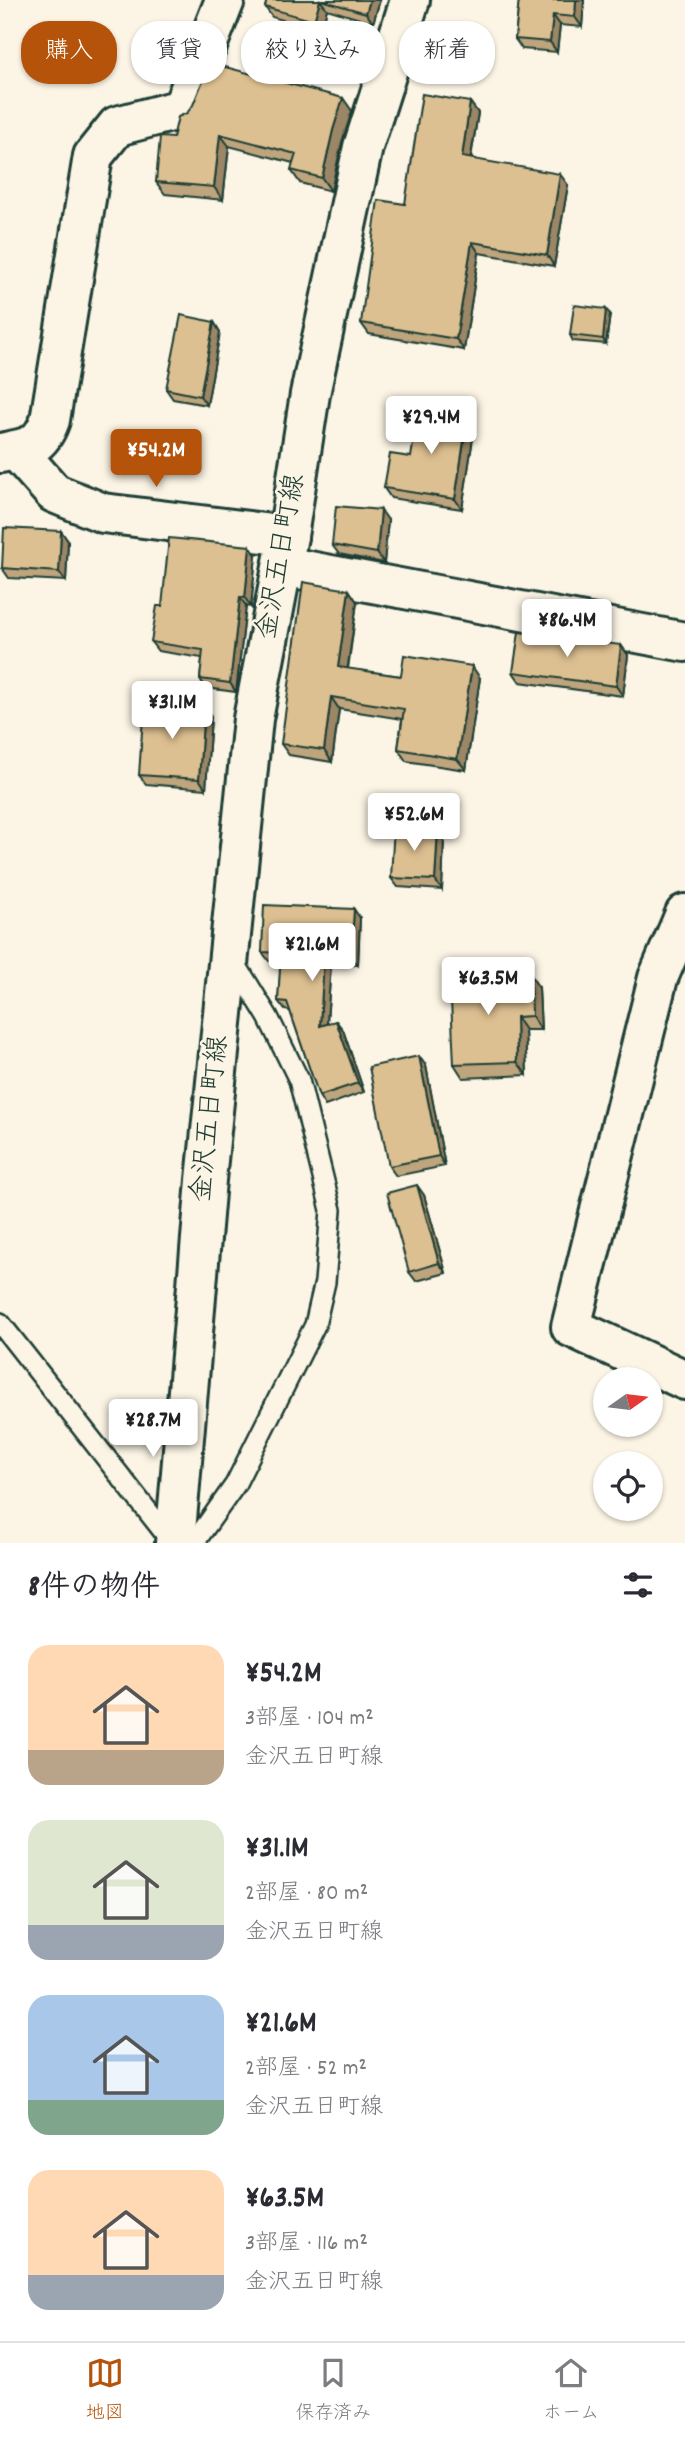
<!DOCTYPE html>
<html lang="ja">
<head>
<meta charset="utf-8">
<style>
	:root { --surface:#fff; --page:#f7f7f7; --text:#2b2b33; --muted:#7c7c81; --line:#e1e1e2; --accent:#b45309 }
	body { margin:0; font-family:Dekko,"Klee One",sans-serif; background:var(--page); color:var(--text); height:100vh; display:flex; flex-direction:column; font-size:26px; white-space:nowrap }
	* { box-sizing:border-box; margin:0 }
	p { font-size:23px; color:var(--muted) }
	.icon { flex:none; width:38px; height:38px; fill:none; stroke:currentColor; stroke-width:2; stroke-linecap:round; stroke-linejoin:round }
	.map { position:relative; height:1543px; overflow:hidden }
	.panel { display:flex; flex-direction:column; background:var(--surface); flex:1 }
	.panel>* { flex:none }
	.banner { position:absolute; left:21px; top:21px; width:644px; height:63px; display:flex; gap:14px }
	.needle { width:46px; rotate:76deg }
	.fabs { position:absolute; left:593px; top:1367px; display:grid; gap:14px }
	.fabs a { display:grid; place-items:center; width:70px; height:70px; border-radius:50%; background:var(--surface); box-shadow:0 2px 5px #0004; font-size:35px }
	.price { position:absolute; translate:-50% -60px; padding:0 16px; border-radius:7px; background:#fff; color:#222; font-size:23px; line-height:46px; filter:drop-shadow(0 2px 4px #0008) }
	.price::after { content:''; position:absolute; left:50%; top:42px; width:21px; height:16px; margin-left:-10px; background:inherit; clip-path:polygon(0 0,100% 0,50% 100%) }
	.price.current { background:var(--accent); color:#fff }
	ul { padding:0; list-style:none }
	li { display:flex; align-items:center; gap:21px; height:175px; padding:0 28px }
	li span { display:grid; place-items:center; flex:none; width:196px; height:140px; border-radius:21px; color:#555 }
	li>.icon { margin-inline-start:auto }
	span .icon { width:84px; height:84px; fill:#fffc; stroke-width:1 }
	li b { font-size:30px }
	h2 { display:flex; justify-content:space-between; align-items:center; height:84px; padding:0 28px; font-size:30px }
	.tag { padding:0 24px; border-radius:28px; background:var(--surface); box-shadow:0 2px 5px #0004; font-size:24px; line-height:63px }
	.tag.current { background:var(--accent); color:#fff }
	.menu { display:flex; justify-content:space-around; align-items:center; height:98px; border-top:2px solid var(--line); background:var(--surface); font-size:19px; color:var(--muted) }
	.menu a { display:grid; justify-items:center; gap:4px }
	.menu .current { color:var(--accent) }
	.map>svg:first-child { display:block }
</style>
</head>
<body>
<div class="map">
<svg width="685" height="1543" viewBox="0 0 685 1543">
	<rect width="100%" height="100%" fill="#fcf5e5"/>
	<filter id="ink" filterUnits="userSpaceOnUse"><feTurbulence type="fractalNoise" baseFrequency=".0143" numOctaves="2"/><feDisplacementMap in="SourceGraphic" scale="14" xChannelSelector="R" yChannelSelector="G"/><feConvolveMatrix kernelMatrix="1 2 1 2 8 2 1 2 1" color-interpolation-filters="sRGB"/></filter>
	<g filter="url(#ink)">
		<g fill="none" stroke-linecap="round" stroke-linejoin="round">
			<g stroke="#1f3d34" stroke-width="24">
				<path id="service" d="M0,1323L172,1542
					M194,1543L235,1485L315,1325L325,1282L331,1210L299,1080L268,1017L233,960"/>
			</g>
			<g stroke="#1f3d34" stroke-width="44">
				<path id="minor" d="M16,450L54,493L103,513L288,536
					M0,453C27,448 40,448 50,420L93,156L117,126L182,109L225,0
					M283,566L685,642
					M685,914L658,978L571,1327L685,1380"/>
			</g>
			<g stroke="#1f3d34" stroke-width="44">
				<path id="secondary" d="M175,1543L206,1180L253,719L288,536L310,394L363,147L410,0"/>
			</g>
			<use href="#service" stroke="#fcf5e5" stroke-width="19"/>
			<use href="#minor" stroke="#fcf5e5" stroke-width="38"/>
			<use href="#secondary" stroke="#fcf5e5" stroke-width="38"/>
		</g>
		<path fill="#bea57d" stroke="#1f3d34" stroke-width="2" d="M267,0H380L373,23L327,9L321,31L272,17L265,7Z
			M519,0H584L582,27L560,25L557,52L522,49L515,39Z
			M470,102L478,113L471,158L568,185L554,266L479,253L464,350L369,334L361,323L405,204Z
			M352,111L342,142L331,191L300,183L291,170L293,163L229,146L223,200L165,194L156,182L173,138Z
			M610,314L606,344L573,341L570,335Z
			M214,322L220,332L207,405L173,399L166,389Z
			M475,425L462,509L391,498L384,488L411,457Z
			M388,520L384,563L339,554L332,545Z
			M61,531L68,541L66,581L9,578L2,568Z
			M256,555L251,607L246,606L236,692L206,688L200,679L202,658L158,651L151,642L162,606Z
			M349,590L357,602L348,669L401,676L480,678L466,770L406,761L398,749L402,719L339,709L332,762L289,755L281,744Z
			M621,645L628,655L623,696L520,682L513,672Z
			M204,707L211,717L206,789L146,784L139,775Z
			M438,828L444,838L442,890L398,887L391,878Z
			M360,918L358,965L331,964L327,1024L336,1021L343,1030L364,1092L325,1106L319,1096L290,1011L285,1010L278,1001L281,962L269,961L262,952Z
			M539,988L541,1030H525L527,1075L463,1078L454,1064Z
			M426,1066L445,1166L396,1176L389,1166Z
			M424,1195L446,1273L416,1281L409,1272Z"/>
		<path fill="#9b8666" stroke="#1f3d34" stroke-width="2" d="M320,0L327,9L321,31L314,21Z
			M370,0H380L373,23L366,13Z
			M576,0H584L582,27L575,17Z
			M553,15L560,25L557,52L550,42Z
			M343,98L352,111L342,142L331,191L322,178L333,130Z
			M470,102L478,113L469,168L462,157Z
			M220,134L229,146L223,200L214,187Z
			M560,174L568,185L554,266L547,255Z
			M472,242L479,253L464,350L456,339Z
			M606,309L610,314L606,344L603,339Z
			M214,322L220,332L207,405L200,396Z
			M468,415L475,425L462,509L455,499Z
			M381,510L388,520L384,563L377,553Z
			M61,531L68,541L66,581L59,572Z
			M250,546L256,555L251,607L245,598Z
			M349,590L357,602L346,679L338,667Z
			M240,597L246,606L236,692L230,683Z
			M621,645L628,655L623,696L616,686Z
			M472,666L480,678L466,770L457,759Z
			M331,697L339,709L332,762L324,750Z
			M204,707L211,717L206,789L199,779Z
			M438,828L444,838L442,890L435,880Z
			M354,909L360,918L358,965L351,956Z
			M324,955L331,964L326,1036L320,1026Z
			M530,974L539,988L541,1030L532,1016Z
			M516,1017L525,1030L527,1075L517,1062Z
			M336,1021L343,1030L364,1092L358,1083Z
			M419,1056L426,1066L445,1166L439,1156Z
			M417,1185L424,1195L446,1273L439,1263Z"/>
		<path fill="#ddc091" stroke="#1f3d34" stroke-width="2" d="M267,0H320L314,21L265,7Z
			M321,0H370L366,13Z
			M519,0H576L575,17L553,15L550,42L515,39Z
			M210,63L343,98L333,130L322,178L291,170L296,154L220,134L214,187L156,182L160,137L173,138L178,117L187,113L193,105Z
			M422,94L470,102L462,157L560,174L547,255L472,242L456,339L361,323L378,200L405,204Z
			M574,305L606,309L603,339L570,335Z
			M181,315L214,322L200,396L166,389Z
			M419,407L468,415L455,499L384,488L390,454L411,457Z
			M336,506L381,510L377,553L332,545Z
			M4,528L61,531L59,572L2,568Z
			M169,538L250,546L245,598L240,597L230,683L200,679L203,650L151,642L157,606H162Z
			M303,582L349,590L338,667L401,676L404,655L472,666L457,759L398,749L404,709L331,697L324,750L281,744Z
			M519,632L621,645L616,686L513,672Z
			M144,703L204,707L199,779L139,775Z
			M394,825L438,828L435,880L391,878Z
			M264,905L354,909L351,956L324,955L320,1026L336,1021L358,1083L319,1096L287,1002L278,1001L281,953L262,952Z
			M530,974L532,1016L516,1017L517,1062L454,1064L450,978Z
			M419,1056L439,1156L389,1166L369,1067Z
			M417,1185L439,1263L409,1272L387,1193Z"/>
	</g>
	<g text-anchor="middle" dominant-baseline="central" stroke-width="5" stroke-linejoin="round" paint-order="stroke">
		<g font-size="28" fill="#1f3d34" stroke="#fcf5e5">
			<text transform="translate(283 557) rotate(-80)">金沢五日町線</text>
			<text transform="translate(212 1119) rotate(-84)">金沢五日町線</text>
		</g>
	</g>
</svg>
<div class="fabs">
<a><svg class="needle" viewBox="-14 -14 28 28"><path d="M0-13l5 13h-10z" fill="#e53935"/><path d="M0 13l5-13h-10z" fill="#7c7c81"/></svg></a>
<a><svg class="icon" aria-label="locate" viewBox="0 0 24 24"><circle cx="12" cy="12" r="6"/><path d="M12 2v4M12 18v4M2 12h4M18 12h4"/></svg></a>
</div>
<b class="price" style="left:431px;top:456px">¥29.4M</b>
<b class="price current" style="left:156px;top:489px">¥54.2M</b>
<b class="price" style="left:567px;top:659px">¥86.4M</b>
<b class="price" style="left:172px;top:741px">¥31.1M</b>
<b class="price" style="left:414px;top:853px">¥52.6M</b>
<b class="price" style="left:312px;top:983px">¥21.6M</b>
<b class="price" style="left:488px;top:1017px">¥63.5M</b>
<b class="price" style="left:153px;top:1459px">¥28.7M</b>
<div class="banner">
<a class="tag current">購入</a>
<a class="tag">賃貸</a>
<a class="tag">絞り込み</a>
<a class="tag">新着</a>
</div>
</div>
<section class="panel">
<h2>8件の物件<svg class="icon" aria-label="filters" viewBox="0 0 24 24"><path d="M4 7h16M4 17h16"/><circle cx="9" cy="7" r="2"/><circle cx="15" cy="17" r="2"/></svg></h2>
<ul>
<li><span style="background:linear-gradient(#ffd9b3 75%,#b9a48a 0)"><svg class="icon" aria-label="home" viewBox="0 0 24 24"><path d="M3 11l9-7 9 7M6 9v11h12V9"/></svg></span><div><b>¥54.2M</b><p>3部屋 · 104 m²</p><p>金沢五日町線</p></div></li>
<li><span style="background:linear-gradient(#dfe7d0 75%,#9aa5b1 0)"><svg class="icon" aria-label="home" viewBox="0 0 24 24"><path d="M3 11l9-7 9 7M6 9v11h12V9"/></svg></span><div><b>¥31.1M</b><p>2部屋 · 80 m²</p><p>金沢五日町線</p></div></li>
<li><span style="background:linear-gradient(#a9c7e8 75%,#7fa58c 0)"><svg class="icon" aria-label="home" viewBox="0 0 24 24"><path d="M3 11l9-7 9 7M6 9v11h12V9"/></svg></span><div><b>¥21.6M</b><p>2部屋 · 52 m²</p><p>金沢五日町線</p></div></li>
<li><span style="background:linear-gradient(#ffd9b3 75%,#9aa5b1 0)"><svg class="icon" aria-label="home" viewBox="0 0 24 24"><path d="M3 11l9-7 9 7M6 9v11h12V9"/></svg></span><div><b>¥63.5M</b><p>3部屋 · 116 m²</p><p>金沢五日町線</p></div></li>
</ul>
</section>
<nav class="menu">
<a class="current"><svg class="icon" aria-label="map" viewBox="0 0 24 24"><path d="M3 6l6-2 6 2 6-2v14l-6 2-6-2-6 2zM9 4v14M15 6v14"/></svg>地図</a>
<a><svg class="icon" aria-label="saved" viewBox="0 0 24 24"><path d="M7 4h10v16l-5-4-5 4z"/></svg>保存済み</a>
<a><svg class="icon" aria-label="home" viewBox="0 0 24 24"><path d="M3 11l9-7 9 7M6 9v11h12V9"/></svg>ホーム</a>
</nav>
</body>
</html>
